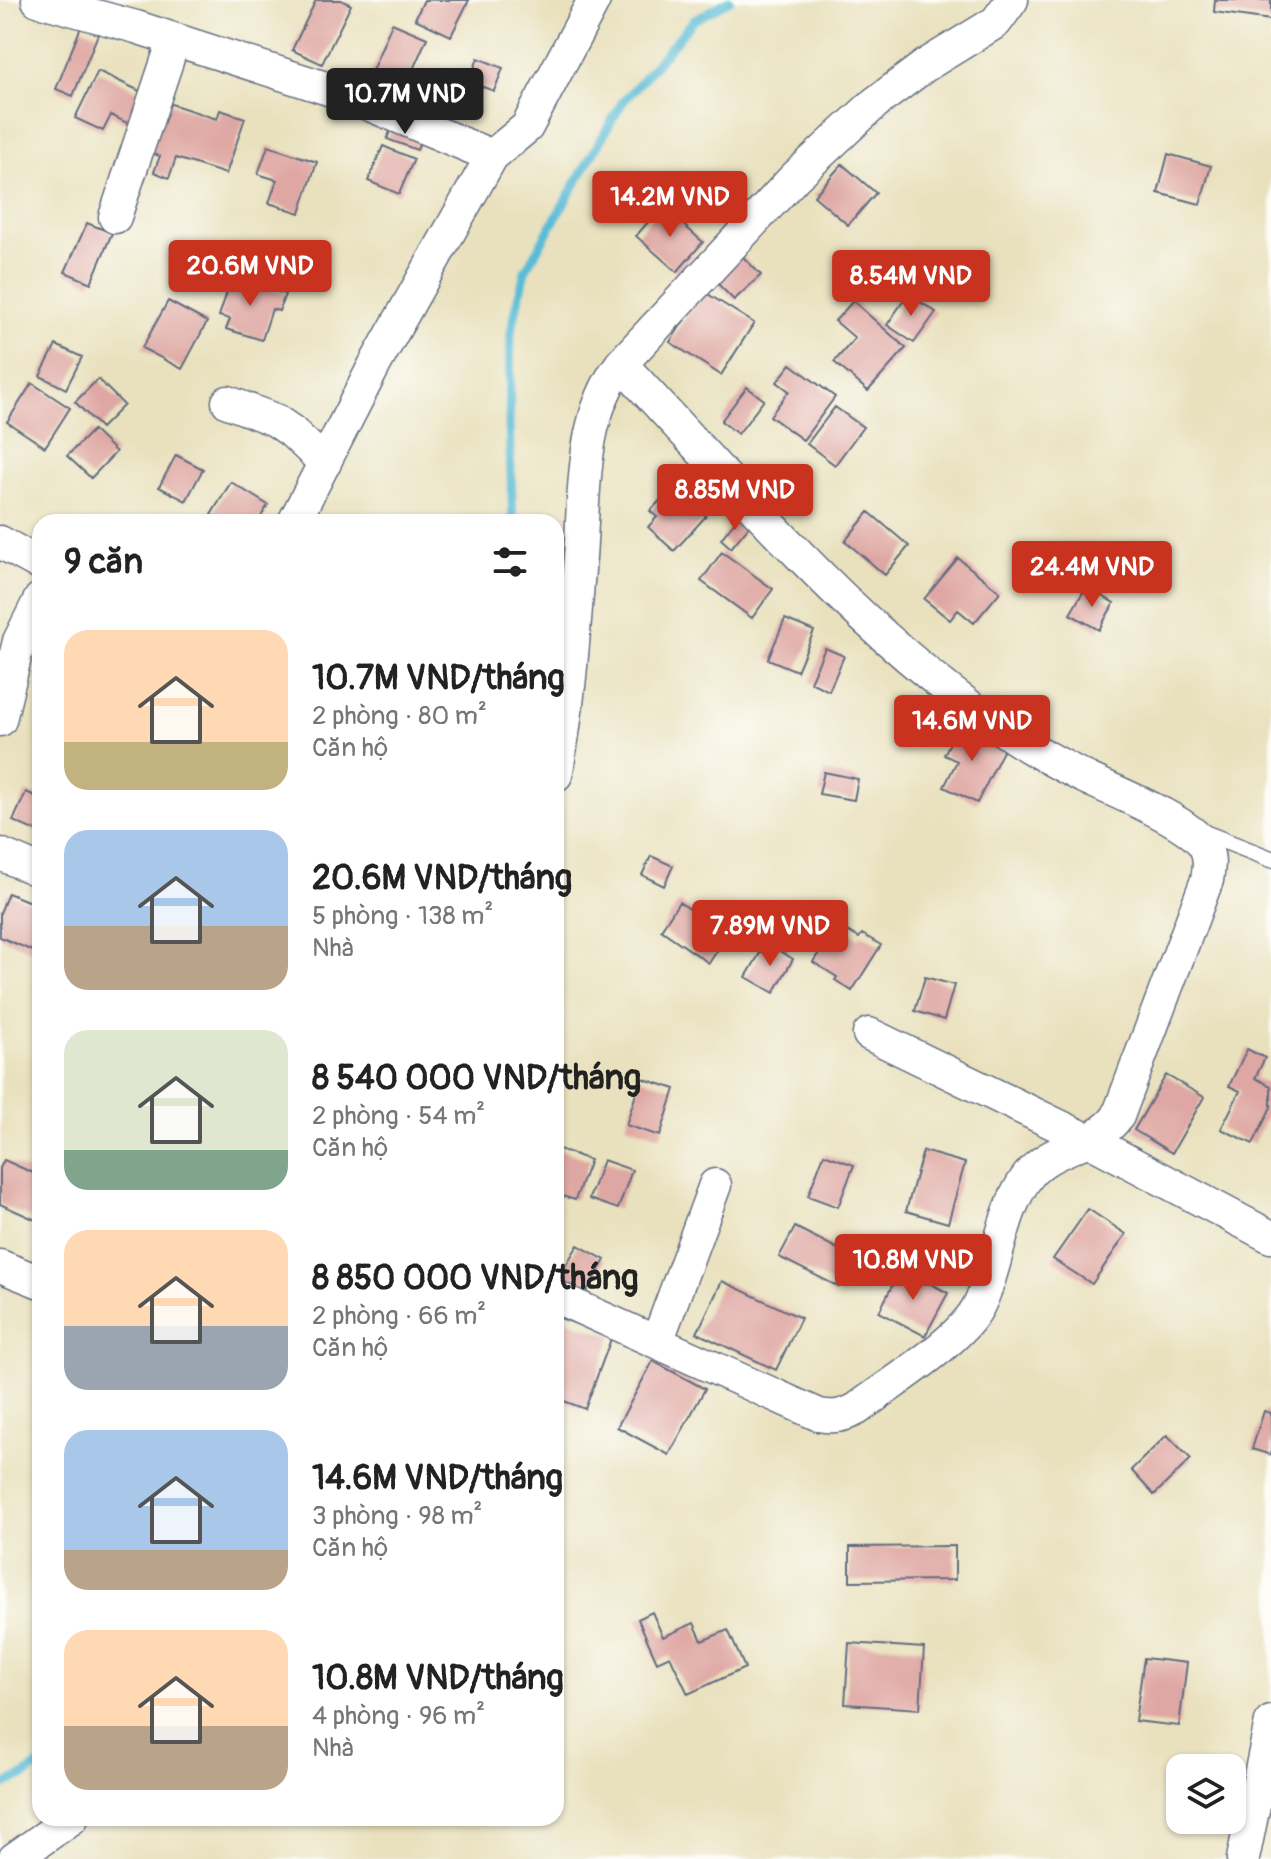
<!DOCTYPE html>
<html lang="vi">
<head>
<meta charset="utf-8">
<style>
	:root { --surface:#fff; --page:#f2f2f2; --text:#222; --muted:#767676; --accent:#c8321e }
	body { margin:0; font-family:Pangolin,sans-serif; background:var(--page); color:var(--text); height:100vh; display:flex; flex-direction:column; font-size:30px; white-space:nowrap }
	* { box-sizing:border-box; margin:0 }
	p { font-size:26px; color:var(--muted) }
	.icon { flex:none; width:44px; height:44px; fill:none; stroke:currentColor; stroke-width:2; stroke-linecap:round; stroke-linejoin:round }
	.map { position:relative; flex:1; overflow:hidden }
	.drawer { position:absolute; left:32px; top:514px; width:532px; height:1312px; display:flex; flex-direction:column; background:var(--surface); border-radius:24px; box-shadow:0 2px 6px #0004 }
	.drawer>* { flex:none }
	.fabs { position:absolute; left:1166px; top:1754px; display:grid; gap:16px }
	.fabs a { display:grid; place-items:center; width:80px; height:80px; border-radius:16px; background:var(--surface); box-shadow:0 2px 6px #0004; font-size:40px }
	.price { position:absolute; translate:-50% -68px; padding:0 18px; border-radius:8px; background:var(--accent); color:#fff; font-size:26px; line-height:52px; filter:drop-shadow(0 2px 4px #0008) }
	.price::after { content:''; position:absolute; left:50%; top:48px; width:24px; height:18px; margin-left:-12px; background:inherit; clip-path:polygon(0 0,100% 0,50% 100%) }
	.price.active { background:#222; color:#fff }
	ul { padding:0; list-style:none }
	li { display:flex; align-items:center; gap:24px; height:200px; padding:0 32px }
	li span { display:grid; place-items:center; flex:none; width:224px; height:160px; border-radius:24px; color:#555 }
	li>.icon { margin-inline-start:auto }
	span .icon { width:96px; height:96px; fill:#fffc; stroke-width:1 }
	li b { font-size:34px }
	h2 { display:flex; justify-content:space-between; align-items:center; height:96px; padding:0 32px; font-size:34px }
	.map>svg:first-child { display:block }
</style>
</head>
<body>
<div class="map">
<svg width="1271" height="1859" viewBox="0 0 1271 1859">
	<rect width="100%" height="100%" fill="#fdfcf7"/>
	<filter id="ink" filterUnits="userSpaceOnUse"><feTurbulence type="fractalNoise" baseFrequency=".0125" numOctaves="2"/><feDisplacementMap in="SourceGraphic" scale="16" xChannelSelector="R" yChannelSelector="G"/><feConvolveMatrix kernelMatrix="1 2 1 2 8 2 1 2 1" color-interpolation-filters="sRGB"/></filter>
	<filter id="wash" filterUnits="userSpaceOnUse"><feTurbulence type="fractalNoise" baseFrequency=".006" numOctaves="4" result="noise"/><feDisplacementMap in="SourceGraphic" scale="32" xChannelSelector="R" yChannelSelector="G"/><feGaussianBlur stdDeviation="1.8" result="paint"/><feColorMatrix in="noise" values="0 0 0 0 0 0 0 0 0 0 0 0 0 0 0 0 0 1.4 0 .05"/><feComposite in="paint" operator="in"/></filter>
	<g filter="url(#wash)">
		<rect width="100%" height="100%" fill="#e9e1be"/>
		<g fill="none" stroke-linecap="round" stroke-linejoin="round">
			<path stroke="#58bcd6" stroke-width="9" d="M513,522L509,424L511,332L525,271L622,103L694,20L730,0
				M0,1787L25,1775L40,1764"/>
		</g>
		<g id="blocks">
			<path fill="#dfa7a3" d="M316,0H341L351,5L322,64L292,50Z
				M424,0H469L451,36L415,19Z
				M1215,0H1271V20L1214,12Z
				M392,23L427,38L400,99L366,85Z
				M81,27L98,34L73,96L56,89Z
				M478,58L503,68L494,91L469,82Z
				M98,71L148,95L133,126L111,115L103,131L75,118Z
				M159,100L217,119L220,110L245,118L226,174L176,158L169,178L154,172L160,156L142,150Z
				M394,122L423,133L417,150L387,139Z
				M268,146L317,162L300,213L269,203L277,180L258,174Z
				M383,146L414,159L399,194L368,181Z
				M1168,154L1211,166L1200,204L1158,193Z
				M842,164L876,193L848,225L814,196Z
				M662,206L703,242L677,272L636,236Z
				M87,223L112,233L91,283L65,272Z
				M739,253L761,275L734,300L714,280Z
				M232,277L285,294L279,311L272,309L262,340L226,329L230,319L219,316Z
				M703,291L754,323L721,375L670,342Z
				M908,294L936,312L914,343L887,325Z
				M168,301L207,322L182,369L142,348Z
				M853,301L906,348L868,391L834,362L855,338L835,321Z
				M56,345L82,357L66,389L40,376Z
				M791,364L835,397L803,440L770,416L789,391L777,382Z
				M98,379L124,405L101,428L75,402Z
				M32,383L70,408L45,447L7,422Z
				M747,387L764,400L738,434L721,421Z
				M835,407L863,427L835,465L807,444Z
				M93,430L116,452L91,478L67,456Z
				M176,455L203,469L186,501L159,487Z
				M231,482L268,505L258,522H223L211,515Z
				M674,486L706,516L674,551L648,527L657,517L650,511Z
				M869,512L909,546L885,575L845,541Z
				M739,516L750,525L731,548L721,539Z
				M722,552L773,589L752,618L701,581Z
				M1087,557L1095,562L1078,586L1070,580Z
				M958,558L1000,592L974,623L958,610L950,620L924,599Z
				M1086,587L1114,603L1099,630L1070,614Z
				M785,619L814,631L797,671L768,659Z
				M825,648L844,656L829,691L810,682Z
				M959,724L1005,747L977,803L944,787L957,761L944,755Z
				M824,772L858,779L854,800L819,794Z
				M26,792L40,798V833L13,821Z
				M651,856L673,866L664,886L642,875Z
				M8,893L40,906V954L0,937V913Z
				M679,902L728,934L709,963L661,930Z
				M837,925L859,938L862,934L881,945L852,991L835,980L837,977L813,962Z
				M766,943L793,959L774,993L746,977Z
				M925,977L954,985L944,1020L915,1011Z
				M1247,1049L1265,1058L1255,1078L1271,1086V1107L1253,1144L1221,1129L1240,1091L1229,1086Z
				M1166,1075L1204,1097L1172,1153L1134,1130Z
				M641,1078L675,1089L660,1136L626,1125Z
				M556,1148L590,1160L575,1200L556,1194Z
				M923,1151L965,1163L948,1223L906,1211Z
				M824,1154L854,1165L838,1207L808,1196Z
				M4,1160L40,1176V1222L0,1204V1168Z
				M603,1160L632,1170L618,1209L589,1199Z
				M1088,1209L1126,1234L1092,1284L1053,1259Z
				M795,1227L854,1257L839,1287L779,1257Z
				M578,1245L605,1260L585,1294L558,1278Z
				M901,1268L948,1293L925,1336L879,1312Z
				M722,1281L801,1318L776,1370L697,1333Z
				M557,1317L612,1336L585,1409L556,1398Z
				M653,1361L705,1389L669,1455L617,1427Z
				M1264,1411L1271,1413V1455L1252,1449Z
				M1167,1435L1191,1459L1154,1495L1131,1470Z
				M955,1546V1580L850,1581V1547Z
				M652,1612L663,1637L694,1623L702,1641L728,1630L745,1668L688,1694L670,1656L657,1662L638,1619Z
				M849,1643L924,1648L920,1709L845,1704Z
				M1144,1658L1187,1663L1179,1726L1135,1721Z"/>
		</g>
	</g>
	<g filter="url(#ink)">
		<use href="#blocks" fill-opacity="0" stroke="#636d80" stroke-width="2"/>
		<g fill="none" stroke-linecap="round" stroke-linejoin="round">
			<g stroke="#636d80" stroke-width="19">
				<path id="service" d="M1199,831L1271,859"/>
			</g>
			<g stroke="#636d80" stroke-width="35">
				<path id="minor" d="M38,0L136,27L344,94L492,156L527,127L594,0
					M115,217L174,40
					M228,402L275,420L291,431L325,463
					M294,522L375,364L492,156
					M0,542L40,564
					M0,720L19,641L40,599
					M556,775C570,703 574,630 580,557C585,491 580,419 621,364L795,177L875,103L926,65L996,22L1012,0
					M0,854L40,871
					M869,1034L1088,1140L1271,1237
					M0,1266L40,1282
					M556,1297L819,1415C834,1418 843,1416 857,1409C890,1384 960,1341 978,1307C999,1266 1000,1213 1028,1176C1052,1145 1095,1148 1118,1116L1207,880C1209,868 1211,856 1204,845C1185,818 1109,790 1078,774C1057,763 1035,751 1015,738C863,638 744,495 621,364
					M657,1342L715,1185
					M14,1859L72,1818
					M1243,1859L1271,1722"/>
			</g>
			<use href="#service" stroke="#fff" stroke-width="16"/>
			<use href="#minor" stroke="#fff" stroke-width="32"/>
		</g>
	</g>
</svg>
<div class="fabs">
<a><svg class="icon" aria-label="layers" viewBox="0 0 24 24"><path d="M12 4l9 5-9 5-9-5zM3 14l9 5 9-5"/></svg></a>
</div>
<b class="price active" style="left:405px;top:136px">10.7M VND</b>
<b class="price" style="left:670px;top:239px">14.2M VND</b>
<b class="price" style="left:250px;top:308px">20.6M VND</b>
<b class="price" style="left:911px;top:318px">8.54M VND</b>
<b class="price" style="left:735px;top:532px">8.85M VND</b>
<b class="price" style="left:1092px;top:609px">24.4M VND</b>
<b class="price" style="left:972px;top:763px">14.6M VND</b>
<b class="price" style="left:770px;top:968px">7.89M VND</b>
<b class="price" style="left:913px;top:1302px">10.8M VND</b>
<section class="drawer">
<h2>9 căn<svg class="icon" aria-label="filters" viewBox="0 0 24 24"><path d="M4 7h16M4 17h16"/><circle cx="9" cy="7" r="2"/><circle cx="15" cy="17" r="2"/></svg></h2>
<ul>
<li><span style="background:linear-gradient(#ffd9b3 70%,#c2b280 0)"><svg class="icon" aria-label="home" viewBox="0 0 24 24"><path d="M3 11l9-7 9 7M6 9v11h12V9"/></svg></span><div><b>10.7M VND/tháng</b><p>2 phòng · 80 m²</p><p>Căn hộ</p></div></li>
<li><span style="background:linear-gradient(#a9c7e8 60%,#b9a48a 0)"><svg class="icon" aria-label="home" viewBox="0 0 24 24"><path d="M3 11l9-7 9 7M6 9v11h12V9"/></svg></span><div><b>20.6M VND/tháng</b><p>5 phòng · 138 m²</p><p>Nhà</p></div></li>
<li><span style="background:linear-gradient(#dfe7d0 75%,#7fa58c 0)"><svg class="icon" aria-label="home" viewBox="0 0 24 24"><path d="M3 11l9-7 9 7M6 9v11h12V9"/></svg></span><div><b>8 540 000 VND/tháng</b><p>2 phòng · 54 m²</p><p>Căn hộ</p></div></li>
<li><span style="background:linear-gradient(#ffd9b3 60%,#9aa5b1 0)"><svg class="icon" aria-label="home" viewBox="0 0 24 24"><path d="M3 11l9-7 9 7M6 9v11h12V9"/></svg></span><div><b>8 850 000 VND/tháng</b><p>2 phòng · 66 m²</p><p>Căn hộ</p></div></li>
<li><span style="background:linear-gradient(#a9c7e8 75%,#b9a48a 0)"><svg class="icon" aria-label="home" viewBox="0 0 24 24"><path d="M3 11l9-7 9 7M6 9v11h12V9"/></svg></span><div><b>14.6M VND/tháng</b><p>3 phòng · 98 m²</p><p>Căn hộ</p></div></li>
<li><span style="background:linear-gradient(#ffd9b3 60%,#b9a48a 0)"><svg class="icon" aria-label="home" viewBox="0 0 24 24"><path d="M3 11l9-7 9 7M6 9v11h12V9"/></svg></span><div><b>10.8M VND/tháng</b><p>4 phòng · 96 m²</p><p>Nhà</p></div></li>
</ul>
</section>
</div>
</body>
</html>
